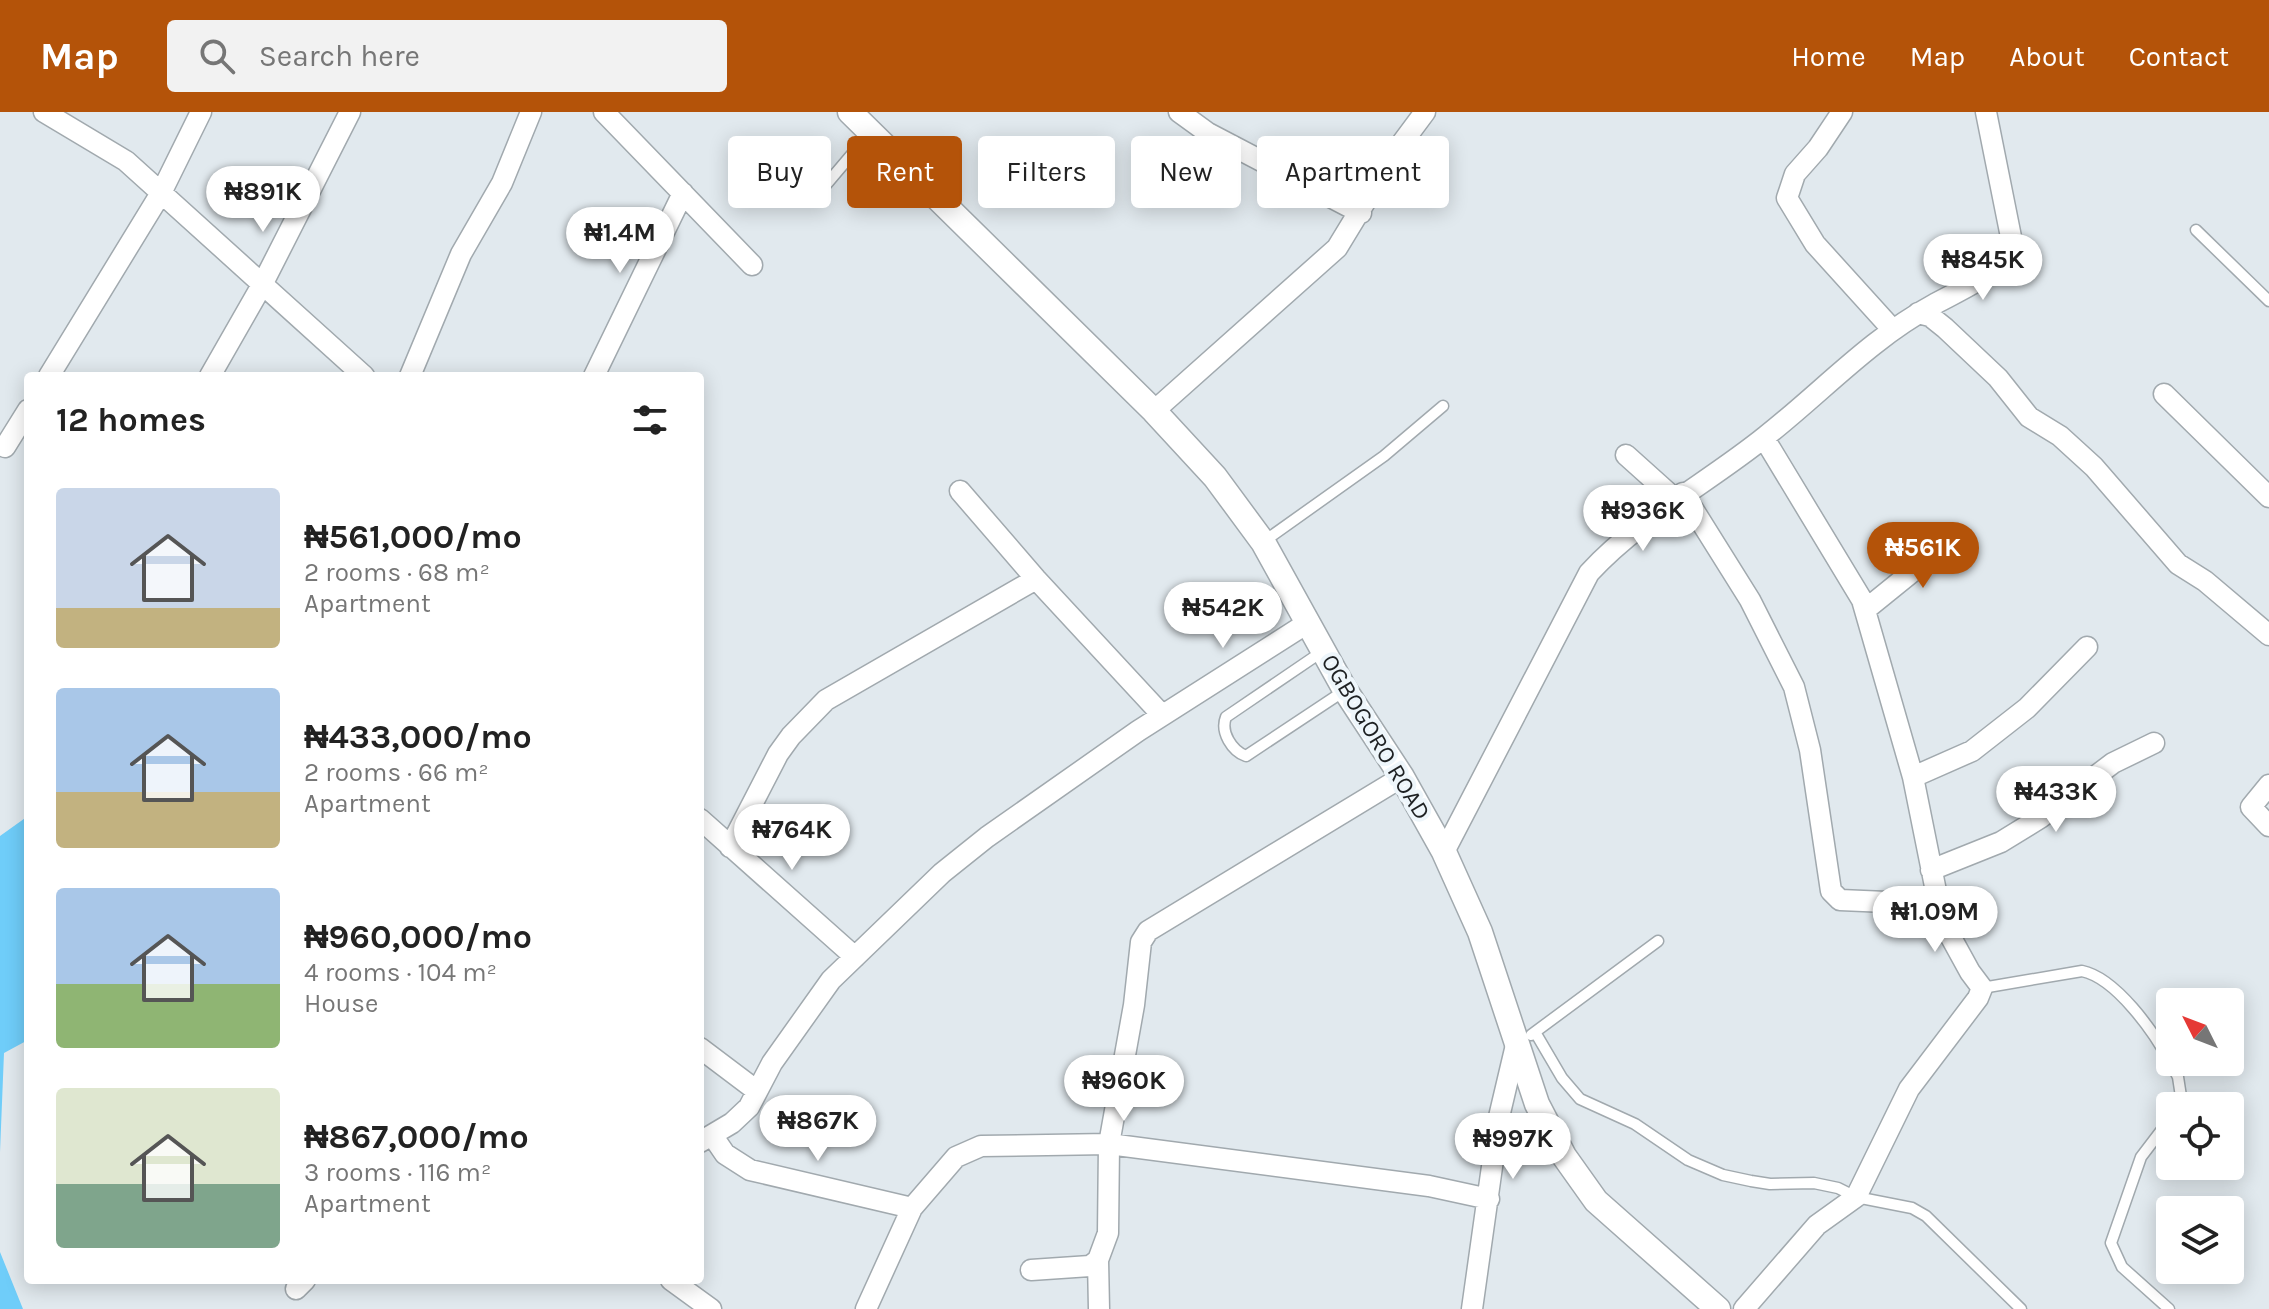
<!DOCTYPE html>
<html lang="en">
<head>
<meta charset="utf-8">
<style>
	:root { --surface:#fff; --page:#f2f2f2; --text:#222; --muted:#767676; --accent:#b45309 }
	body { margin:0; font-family:Karla,sans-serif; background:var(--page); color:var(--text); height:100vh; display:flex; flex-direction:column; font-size:30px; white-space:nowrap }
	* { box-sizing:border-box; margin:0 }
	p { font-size:26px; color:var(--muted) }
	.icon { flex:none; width:44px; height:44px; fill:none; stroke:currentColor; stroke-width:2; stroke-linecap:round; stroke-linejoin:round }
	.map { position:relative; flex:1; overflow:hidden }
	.side { position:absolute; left:24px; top:260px; width:680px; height:912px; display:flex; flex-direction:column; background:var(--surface); border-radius:8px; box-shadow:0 4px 20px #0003 }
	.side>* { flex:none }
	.top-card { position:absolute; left:728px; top:24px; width:760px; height:72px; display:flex; gap:16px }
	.needle { width:52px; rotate:312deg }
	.fabs { position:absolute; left:2156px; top:876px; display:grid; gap:16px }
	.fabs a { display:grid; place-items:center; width:88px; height:88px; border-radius:8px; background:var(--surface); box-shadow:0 4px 20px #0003; font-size:40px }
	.price { position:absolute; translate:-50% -68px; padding:0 18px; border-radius:28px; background:#fff; color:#222; font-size:26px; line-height:52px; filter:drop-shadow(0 2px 4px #0008) }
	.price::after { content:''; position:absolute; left:50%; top:48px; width:24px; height:18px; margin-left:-12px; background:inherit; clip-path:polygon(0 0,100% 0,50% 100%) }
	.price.active { background:var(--accent); color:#fff }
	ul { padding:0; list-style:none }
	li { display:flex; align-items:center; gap:24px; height:200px; padding:0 32px }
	li span { display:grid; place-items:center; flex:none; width:224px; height:160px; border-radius:8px; color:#555 }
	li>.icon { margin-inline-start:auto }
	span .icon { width:96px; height:96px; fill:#fffc; stroke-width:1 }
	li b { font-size:34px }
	h2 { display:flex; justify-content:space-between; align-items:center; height:96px; padding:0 32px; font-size:34px }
	.tag { padding:0 28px; border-radius:8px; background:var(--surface); box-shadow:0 4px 20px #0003; font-size:28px; line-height:72px }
	.tag.active { background:var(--accent); color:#fff }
	header { display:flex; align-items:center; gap:48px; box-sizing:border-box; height:112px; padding:0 40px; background:var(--accent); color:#fff }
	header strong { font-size:38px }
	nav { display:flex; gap:44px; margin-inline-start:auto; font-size:28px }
	.search { width:560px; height:72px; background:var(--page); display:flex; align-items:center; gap:20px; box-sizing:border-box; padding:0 28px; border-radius:8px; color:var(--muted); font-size:30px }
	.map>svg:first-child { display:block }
</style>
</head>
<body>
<header>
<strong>Map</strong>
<div class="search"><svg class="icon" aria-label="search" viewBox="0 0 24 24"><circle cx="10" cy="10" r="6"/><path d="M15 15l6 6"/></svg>Search here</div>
<nav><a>Home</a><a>Map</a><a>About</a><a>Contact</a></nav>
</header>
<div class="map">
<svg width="2269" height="1197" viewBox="0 0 2269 1197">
	<rect width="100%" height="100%" fill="#e1e9ee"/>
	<path fill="#6fcdf9" d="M28,704V928L4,941L0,1040V724Z
		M0,1140L23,1197H0Z"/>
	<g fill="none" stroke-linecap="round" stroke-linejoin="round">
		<g stroke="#a1a9ae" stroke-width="13">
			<path id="service" d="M819,81L869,22
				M2196,118L2269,189
				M1263,430L1384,344L1443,294
				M1323,539L1226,605C1220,620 1232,639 1246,644L1344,579
				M1982,876L2082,859C2116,866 2154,920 2170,950
				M1535,920L1562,966L1580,987L1635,1012L1688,1048L1723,1063L1751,1069L1770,1072L1814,1071L1838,1076L1856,1085L1912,1096L1926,1104L2021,1197
				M1531,923L1658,829
				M2170,950L2178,965L2182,991L2180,994
				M2169,1197L2122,1155L2111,1131L2141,1045L2170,1007"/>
		</g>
		<g stroke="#a1a9ae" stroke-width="23">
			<path id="minor" d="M44,0L126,49L364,264
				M604,0L752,153
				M1179,0L1208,21L1361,101
				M1842,0L1818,36L1795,62L1787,86L1815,132L1892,217
				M1918,201L1930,204L1945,216L1998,266L2029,305L2060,324L2094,355L2178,452L2205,469L2269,523
				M49,264L161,81L201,0
				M210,264L262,173L350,0
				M410,264L461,142L502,71L531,0
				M594,264L683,81
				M2164,282L2269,385
				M1154,299L1337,136L1396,39L1425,0
				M5,335L28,298
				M1626,343L1675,387
				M960,379L1036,467L1162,603
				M1683,381L1750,488L1794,575L1810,638L1831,779L1840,788L1910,791L1935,784
				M1865,498L1954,426
				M1913,665L1972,639L2027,596L2087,535
				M2269,673L2251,695L2269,714
				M700,707L855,845
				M730,735L778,642L791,624L826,588L1036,467
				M1444,740L1589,461C1641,405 1708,371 1766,324C1822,280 1870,227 1933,193C1955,181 1988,166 2005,148C2011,141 2011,133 2011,125L1986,0
				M1931,758L2001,730L2040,706L2113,651L2154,631
				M700,936L757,979
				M712,1023L725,1042L750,1058L912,1096
				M700,1030L732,1011L749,995L772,951L831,868L942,761L987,725L1138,619L1309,510
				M1098,1148L1099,1197
				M1031,1158L1090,1154L1098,1148L1108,1121L1109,1032L1134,893L1141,830L1148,819L1402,665
				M671,1168L711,1197
				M296,1177L305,1168
				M866,1197L912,1096L956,1045L981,1034L1109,1032L1429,1074L1489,1087
				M1472,1197L1499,1005L1516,933
				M1744,1197L1817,1113L1856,1085L1909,977L1978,886L1982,876L1970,860L1942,809L1913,665L1862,488L1764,326"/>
		</g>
		<g stroke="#a1a9ae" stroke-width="27">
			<path id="tertiary" d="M850,0L1154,299L1215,365L1263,430L1345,578L1402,665L1444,740L1480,820L1537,992L1564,1044L1596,1089L1718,1197"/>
		</g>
		<use href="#service" stroke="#fff" stroke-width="10"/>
		<use href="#minor" stroke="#fff" stroke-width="20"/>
		<use href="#tertiary" stroke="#fff" stroke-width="24"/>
	</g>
	<g text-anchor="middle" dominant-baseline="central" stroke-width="8" stroke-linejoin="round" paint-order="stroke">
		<g font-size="24" fill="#1e2123" stroke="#eef6fb">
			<text transform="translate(1376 625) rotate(59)">OGBOGORO ROAD</text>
		</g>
	</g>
</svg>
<div class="fabs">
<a><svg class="needle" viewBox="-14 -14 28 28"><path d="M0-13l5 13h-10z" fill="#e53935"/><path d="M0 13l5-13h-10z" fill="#767676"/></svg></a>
<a><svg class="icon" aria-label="locate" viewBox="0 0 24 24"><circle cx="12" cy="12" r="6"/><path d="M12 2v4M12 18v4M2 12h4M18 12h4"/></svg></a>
<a><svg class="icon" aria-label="layers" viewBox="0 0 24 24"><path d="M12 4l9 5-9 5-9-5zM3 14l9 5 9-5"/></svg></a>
</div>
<b class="price" style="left:263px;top:122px">₦891K</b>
<b class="price" style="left:620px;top:163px">₦1.4M</b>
<b class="price" style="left:1983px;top:190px">₦845K</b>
<b class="price" style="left:1643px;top:441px">₦936K</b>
<b class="price active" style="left:1923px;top:478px">₦561K</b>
<b class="price" style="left:1223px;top:538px">₦542K</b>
<b class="price" style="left:2056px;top:722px">₦433K</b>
<b class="price" style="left:792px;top:760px">₦764K</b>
<b class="price" style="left:1935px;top:842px">₦1.09M</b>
<b class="price" style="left:1124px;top:1011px">₦960K</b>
<b class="price" style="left:818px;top:1051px">₦867K</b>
<b class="price" style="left:1513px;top:1069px">₦997K</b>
<div class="top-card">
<a class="tag">Buy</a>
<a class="tag active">Rent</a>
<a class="tag">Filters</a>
<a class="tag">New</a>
<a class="tag">Apartment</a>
</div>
<section class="side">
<h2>12 homes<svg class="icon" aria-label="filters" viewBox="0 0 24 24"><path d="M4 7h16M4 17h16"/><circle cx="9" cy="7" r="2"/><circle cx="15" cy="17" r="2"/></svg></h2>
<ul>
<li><span style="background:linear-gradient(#c9d6e8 75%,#c2b280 0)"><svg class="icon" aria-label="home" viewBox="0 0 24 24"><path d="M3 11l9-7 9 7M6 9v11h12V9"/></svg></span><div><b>₦561,000/mo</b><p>2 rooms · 68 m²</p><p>Apartment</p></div></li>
<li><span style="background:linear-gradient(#a9c7e8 65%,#c2b280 0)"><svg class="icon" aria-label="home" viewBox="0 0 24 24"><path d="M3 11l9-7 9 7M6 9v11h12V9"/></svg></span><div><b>₦433,000/mo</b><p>2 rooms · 66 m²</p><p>Apartment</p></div></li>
<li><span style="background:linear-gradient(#a9c7e8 60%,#8fb573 0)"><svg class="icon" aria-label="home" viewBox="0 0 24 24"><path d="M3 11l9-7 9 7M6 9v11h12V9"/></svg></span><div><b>₦960,000/mo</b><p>4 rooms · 104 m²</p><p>House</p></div></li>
<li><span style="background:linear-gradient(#dfe7d0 60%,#7fa58c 0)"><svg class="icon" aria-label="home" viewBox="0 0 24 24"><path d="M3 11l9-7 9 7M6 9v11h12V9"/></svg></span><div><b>₦867,000/mo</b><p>3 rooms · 116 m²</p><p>Apartment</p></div></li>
</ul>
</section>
</div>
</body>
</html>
